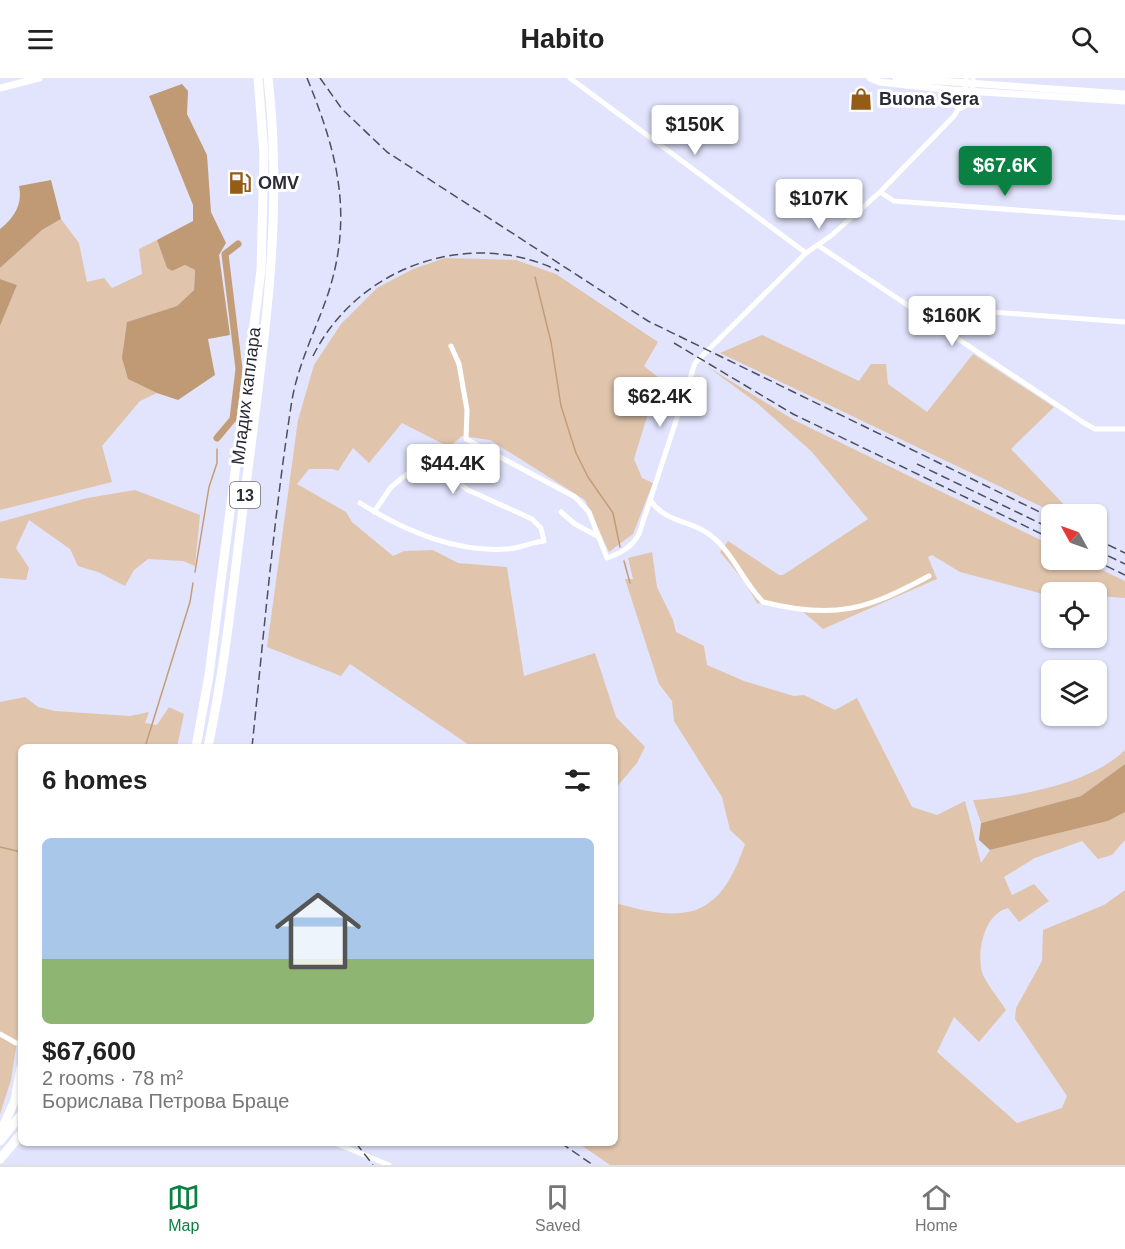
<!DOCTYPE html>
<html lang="en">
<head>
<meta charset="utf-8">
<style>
	:root { --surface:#fff; --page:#f6f6f6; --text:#222; --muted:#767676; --line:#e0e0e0; --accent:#0b8043 }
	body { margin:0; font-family:Helvetica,sans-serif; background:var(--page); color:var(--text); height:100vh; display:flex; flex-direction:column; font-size:22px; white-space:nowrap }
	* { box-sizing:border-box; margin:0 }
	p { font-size:20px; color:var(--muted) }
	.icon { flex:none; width:33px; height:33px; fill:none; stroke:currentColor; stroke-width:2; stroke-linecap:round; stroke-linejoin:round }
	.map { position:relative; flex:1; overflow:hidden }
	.sheet { position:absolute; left:18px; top:666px; width:600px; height:402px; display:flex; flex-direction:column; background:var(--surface); border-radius:9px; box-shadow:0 2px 4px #0004 }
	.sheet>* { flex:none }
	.needle { width:39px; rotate:310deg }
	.fabs { position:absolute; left:1041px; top:426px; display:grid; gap:12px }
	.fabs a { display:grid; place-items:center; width:66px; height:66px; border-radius:9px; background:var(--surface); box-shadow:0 2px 4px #0004; font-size:30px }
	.price { position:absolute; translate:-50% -51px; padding:0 14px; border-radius:6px; background:#fff; color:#222; font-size:20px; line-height:39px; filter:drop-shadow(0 2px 3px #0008) }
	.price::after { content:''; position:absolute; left:50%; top:36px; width:18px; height:14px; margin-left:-9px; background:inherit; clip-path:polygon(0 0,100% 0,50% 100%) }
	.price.selected { background:var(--accent); color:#fff }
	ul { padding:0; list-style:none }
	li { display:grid; align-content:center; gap:12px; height:318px; padding:0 24px }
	li span { display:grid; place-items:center; height:186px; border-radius:9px; color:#555 }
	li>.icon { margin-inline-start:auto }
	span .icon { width:108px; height:108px; fill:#fffc; stroke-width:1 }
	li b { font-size:26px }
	h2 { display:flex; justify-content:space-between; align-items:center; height:72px; padding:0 24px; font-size:26px }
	header { display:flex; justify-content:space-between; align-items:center; height:78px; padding:0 24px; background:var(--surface); font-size:27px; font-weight:700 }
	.menu { display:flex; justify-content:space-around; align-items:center; height:84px; border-top:2px solid var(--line); background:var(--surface); font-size:16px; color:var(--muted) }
	.menu a { display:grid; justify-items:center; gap:3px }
	.menu .selected { color:var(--accent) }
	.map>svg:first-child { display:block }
</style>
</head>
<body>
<header><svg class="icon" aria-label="menu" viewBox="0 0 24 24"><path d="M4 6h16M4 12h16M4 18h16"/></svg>Habito<svg class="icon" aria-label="search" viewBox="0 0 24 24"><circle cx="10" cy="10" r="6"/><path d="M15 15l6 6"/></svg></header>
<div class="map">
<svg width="1125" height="1087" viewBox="0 0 1125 1087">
	<rect width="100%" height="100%" fill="#e1e4fc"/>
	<path fill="#e0c5ac" d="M61,141L79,165L87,204L104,200L112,210L142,196L139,171L157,162L167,190L172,193L185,187L195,192L194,212L177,228L127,244L128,300L157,315L140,323L102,368L112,404L0,432V248L17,207L0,201V190L42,152Z
		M445,180L516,182L556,196L658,264L644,288L659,300L634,381L642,400L653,405L633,456L609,474L585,422L490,362L462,358L449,369L402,345L369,385L353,370L338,393L333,391H309L297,406L346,434L352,444L393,478L404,473L433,472L458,485L507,489L524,598L595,575L616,639L645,669L637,685L615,711V669H472L350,586L341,598L267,569L298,342L314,287L341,246L377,210L413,191Z
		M762,257L859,303L871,286H886L888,306L927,334L973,276L1054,329L1011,371L1073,436H1057L720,275Z
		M708,289L794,342L1051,467L1052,482H1081L1125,503V520L1097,518L1096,514L1043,516L960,494L932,477L928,479L937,501L823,551L801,532L757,525L745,504L720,474L728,463L779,497H783L868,441L811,373L757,325Z
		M135,412L200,437L195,488L183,483L148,481L134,492L125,508L98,494L78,488L70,471L29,442L16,470L29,490L26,502L0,500V444L87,420Z
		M652,474L657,509L673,542L676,554L704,568L707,587L744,603L794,618L804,617L835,632L857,620L912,729L937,737L965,723L981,785L990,772L1108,743L1125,730V762L1112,777L1098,781L1082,763L1035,780L1004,799L1012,817L1034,806L1049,823L1019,844L1008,830C985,836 978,869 981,890C983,903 999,920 1006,932L979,964L954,939L937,974L1017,1045L1062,1030L1067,1018L1015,941L1016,930L1042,883L1043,852L1104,827L1125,812V1087H610L578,1065H615V825C686,845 719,842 745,766L730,752L722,719L674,643L672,623L659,606L625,501H633L628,480Z
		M25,619L38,629L55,633L130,638L149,634L145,645L157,647L169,629L184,636L177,669H21V937L11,1002L0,1036V624Z
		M1125,672V686L1081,718L981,745L973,722C1019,719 1092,705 1125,672Z"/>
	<path fill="#c09a75" d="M182,6L188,13L187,36L207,77L211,134L226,165L219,177L230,257L208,261L215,297L178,322L157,315L128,301L122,280L127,244L177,228L194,212L195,192L185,187L172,193L167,190L157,162L193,143V127L149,18Z
		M51,102L61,141L42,152L0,190V151C14,140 23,126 19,108Z
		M0,201L17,207L0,248Z"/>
	<path fill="#c39d78" d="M1125,686V734L1108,743L990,772L979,762L981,745L1081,718Z"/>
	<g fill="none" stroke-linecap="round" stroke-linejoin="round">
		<path stroke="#c39d78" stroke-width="1.5" d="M535,199L551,264L561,328L576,375L588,399L613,435L620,469
			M624,483L630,505
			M195,494L209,409L217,385V371
			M145,669L190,524L193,505
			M0,769L21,774"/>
		<path stroke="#c39d78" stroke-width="7" d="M217,360L233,341L239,291L225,176L238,166"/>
		<path stroke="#fff" stroke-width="5" d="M570,0L806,175
			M953,12L962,27
			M959,31C973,27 973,13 973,0
			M880,114L894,123L1125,140
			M819,168L1084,345L1095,351H1125
			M913,228L1125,244
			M451,268L459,286L467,332L466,361L575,419L589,434L607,480C621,475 632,469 639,456L695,285L806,175L832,157L880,114L954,38L964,22L966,0
			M650,422C667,446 689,441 710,457C733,474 743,504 763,524C834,542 866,532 929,498
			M360,425C403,452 456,475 508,471C521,470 532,464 544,463L541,450L532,441L468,412L437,390L422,384L391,409L374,434
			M561,434L575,446L599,459
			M0,956L16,965
			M335,1065L389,1087"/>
		<path stroke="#fff" stroke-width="7" d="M870,0L880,4L951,12L1125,23
			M896,0L1125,16
			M0,10L39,0"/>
		<path stroke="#fff" stroke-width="9" d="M196,669L209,597L261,192L264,76L258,0
			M208,669C227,580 235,489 247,399C264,265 284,135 268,0
			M0,1055L15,1022L21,990
			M0,1063L21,1037
			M0,1081L21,1056"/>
		<path stroke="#4d4f5d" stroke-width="1.5" stroke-dasharray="9 4.5" stroke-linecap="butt" d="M320,0L342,31L387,74L648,243L1052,440
			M674,265L793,336L1052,461
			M313,278C357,189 469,149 559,193
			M917,386L1052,451
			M1096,461L1125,475
			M1096,472L1125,486
			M1094,482L1125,497
			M252,669C264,554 274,437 292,322C298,287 315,253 327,219C354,139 338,76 307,0
			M356,1065L373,1087
			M561,1065L593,1087"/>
	</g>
	<defs>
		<g id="shop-bare" transform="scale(1.8)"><path d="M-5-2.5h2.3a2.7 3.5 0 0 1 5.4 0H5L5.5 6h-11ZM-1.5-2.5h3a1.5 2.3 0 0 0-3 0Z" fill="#955c17" stroke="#fff" stroke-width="2.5" paint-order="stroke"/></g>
		<g id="fuel-bare" transform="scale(1.8)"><path d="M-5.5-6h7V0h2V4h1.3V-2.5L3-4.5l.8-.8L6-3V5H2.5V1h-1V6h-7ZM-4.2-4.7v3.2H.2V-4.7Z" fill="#955c17" stroke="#fff" stroke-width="2.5" paint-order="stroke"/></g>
	</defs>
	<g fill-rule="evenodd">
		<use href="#shop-bare" x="861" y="21"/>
		<use href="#fuel-bare" x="240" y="105"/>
	</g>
	<g text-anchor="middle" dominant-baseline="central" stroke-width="6" stroke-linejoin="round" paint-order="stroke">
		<rect fill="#fff" stroke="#6a6b73" stroke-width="1.5" x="230" y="404" width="30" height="26" rx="4.5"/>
		<g font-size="16" font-weight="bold" fill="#2a2b37">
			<text x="245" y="417">13</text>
		</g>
		<g font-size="18" font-weight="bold" fill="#2a2b37" stroke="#fff" text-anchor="start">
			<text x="879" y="21">Buona Sera</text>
			<text x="258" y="105">OMV</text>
		</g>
		<g font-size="18" fill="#2a2b37" stroke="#fff">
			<text transform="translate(246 318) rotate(-83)">Младих каплара</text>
		</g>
	</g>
</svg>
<div class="fabs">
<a><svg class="needle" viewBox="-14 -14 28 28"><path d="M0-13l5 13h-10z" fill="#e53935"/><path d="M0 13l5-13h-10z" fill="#767676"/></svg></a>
<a><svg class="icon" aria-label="locate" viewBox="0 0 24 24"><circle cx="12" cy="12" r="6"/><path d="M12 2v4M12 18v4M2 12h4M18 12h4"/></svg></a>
<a><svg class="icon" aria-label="layers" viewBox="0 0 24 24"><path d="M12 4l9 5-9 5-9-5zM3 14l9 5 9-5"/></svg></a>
</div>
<b class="price" style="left:695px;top:78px">$150K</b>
<b class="price selected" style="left:1005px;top:119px">$67.6K</b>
<b class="price" style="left:819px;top:152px">$107K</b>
<b class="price" style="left:952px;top:269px">$160K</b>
<b class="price" style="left:660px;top:350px">$62.4K</b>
<b class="price" style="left:453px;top:417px">$44.4K</b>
<section class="sheet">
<h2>6 homes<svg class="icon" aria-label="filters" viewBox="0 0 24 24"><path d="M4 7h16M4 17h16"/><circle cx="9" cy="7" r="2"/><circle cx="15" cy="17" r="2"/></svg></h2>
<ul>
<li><span style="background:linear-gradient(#a9c7e8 65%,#8fb573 0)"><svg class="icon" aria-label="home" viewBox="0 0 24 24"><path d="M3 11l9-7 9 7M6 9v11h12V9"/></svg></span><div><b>$67,600</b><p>2 rooms · 78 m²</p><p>Борислава Петрова Браце</p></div></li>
</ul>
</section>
</div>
<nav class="menu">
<a class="selected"><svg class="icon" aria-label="map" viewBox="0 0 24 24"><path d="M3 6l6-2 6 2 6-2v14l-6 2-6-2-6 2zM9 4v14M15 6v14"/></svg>Map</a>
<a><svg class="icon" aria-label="saved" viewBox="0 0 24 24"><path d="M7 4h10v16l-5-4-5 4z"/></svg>Saved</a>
<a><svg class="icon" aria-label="home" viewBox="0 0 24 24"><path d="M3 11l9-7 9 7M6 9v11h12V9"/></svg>Home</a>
</nav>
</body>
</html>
